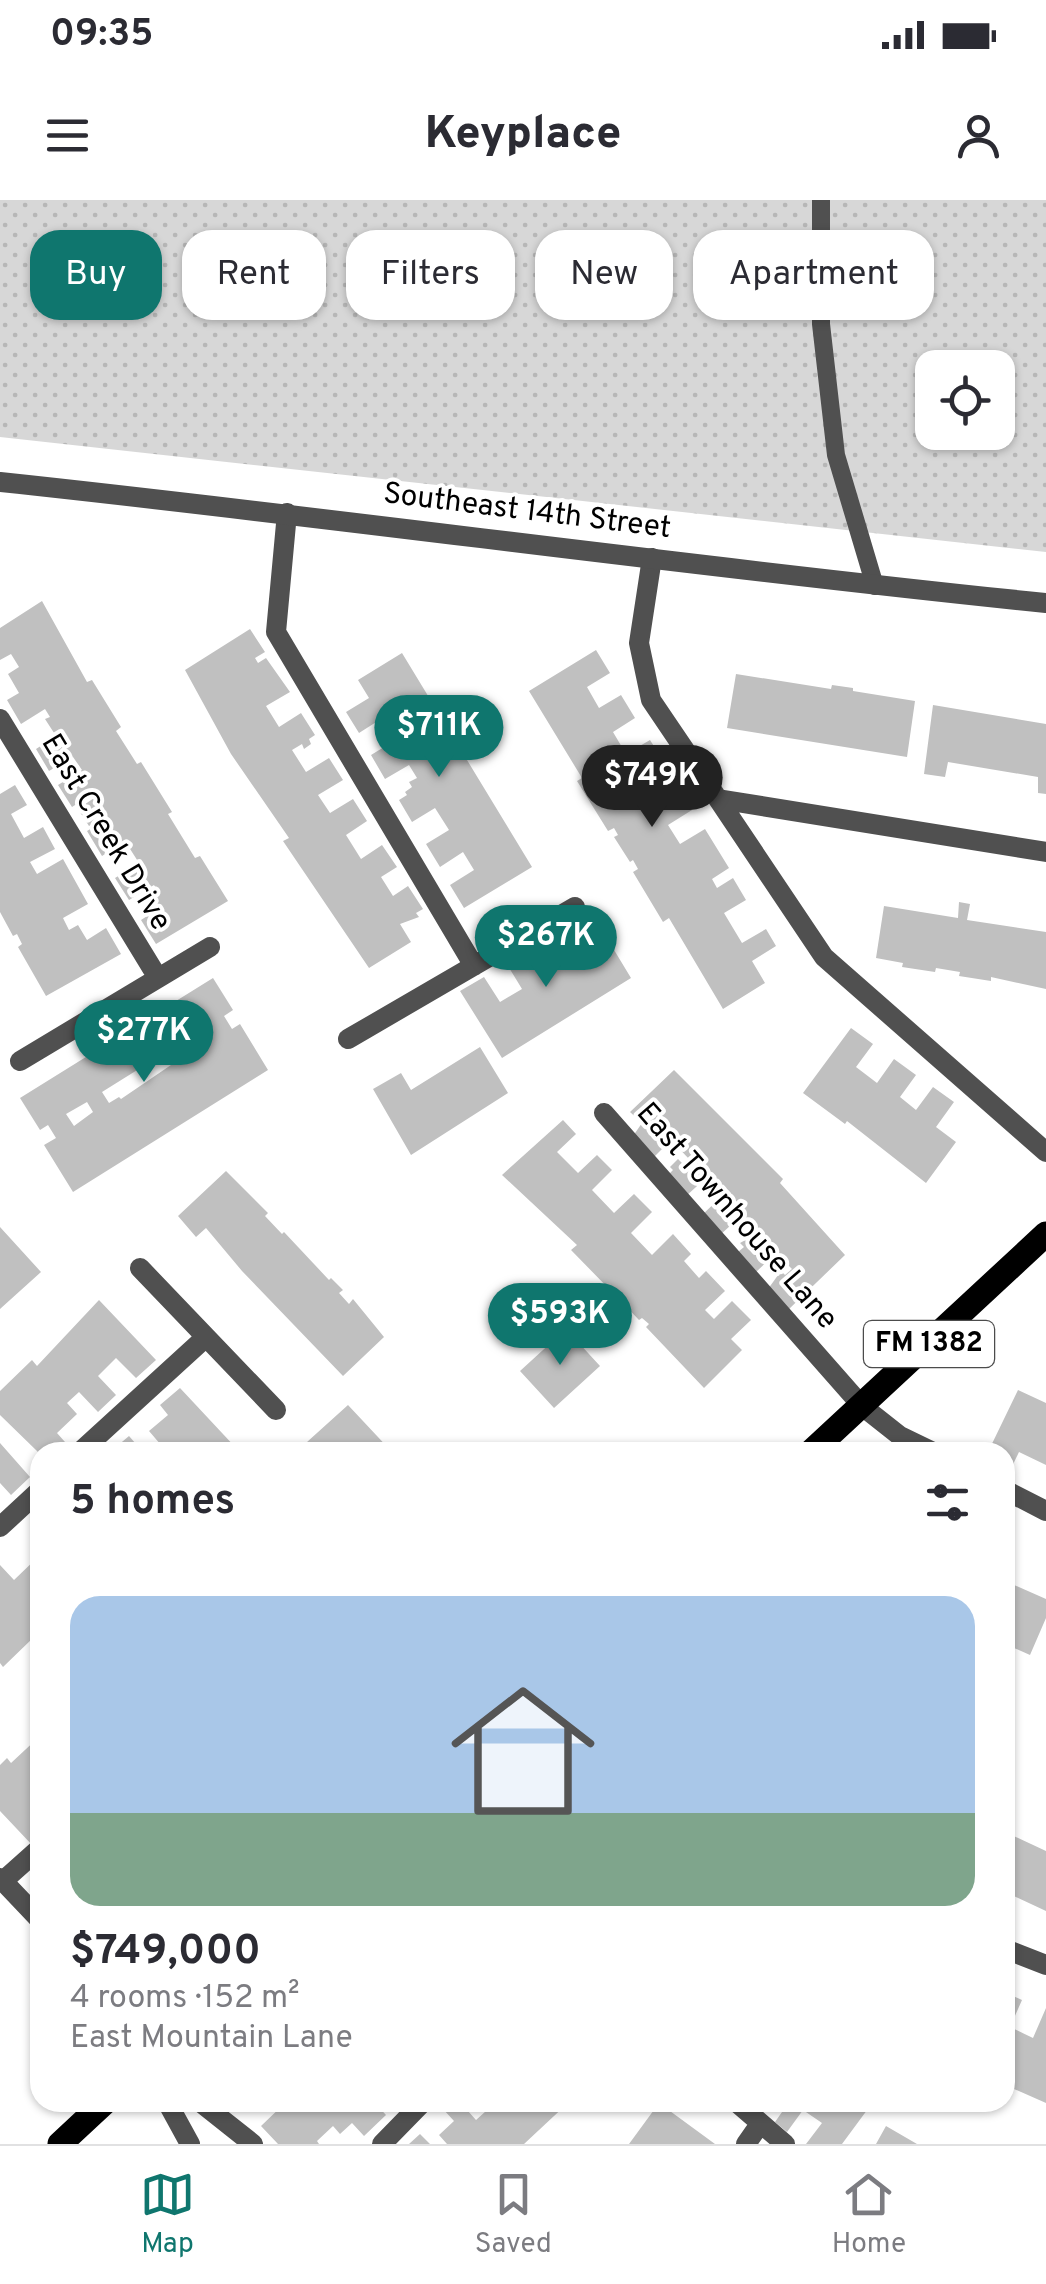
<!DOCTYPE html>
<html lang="en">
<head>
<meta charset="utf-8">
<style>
	:root { --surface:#fff; --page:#f2f2f3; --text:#2b2b33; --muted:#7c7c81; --line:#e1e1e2; --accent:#0f766e }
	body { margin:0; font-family:Overpass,sans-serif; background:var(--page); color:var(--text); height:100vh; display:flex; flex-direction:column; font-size:38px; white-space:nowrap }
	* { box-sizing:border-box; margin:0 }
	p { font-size:32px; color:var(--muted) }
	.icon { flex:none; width:55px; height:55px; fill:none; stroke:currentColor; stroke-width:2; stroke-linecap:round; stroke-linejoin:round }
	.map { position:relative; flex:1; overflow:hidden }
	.details { position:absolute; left:30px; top:1242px; width:985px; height:670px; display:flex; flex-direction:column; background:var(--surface); border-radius:30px; box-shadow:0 2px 8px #0004 }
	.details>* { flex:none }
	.guide { position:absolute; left:30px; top:30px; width:988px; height:90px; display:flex; gap:20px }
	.buttons { position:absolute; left:915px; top:150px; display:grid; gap:20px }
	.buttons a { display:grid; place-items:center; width:100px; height:100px; border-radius:20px; background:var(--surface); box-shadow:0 2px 8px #0004; font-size:50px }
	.price { position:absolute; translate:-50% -85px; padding:0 22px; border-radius:35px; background:var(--accent); color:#fff; font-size:32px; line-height:65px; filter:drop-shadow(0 2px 5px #0008) }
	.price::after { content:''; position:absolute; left:50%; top:60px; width:30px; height:22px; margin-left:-15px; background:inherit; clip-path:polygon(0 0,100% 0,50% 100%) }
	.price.on { background:#222; color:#fff }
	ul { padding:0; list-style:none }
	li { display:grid; align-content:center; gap:20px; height:530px; padding:0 40px }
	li+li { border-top:2px solid var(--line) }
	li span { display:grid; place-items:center; height:310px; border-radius:30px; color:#555 }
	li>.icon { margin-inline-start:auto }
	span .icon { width:180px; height:180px; fill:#fffc; stroke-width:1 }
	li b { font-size:42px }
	h2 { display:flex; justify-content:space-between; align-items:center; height:120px; padding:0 40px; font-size:42px }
	.tag { padding:0 35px; border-radius:30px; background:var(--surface); box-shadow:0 2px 8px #0004; font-size:35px; line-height:90px }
	.tag.on { background:var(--accent); color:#fff }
	.status { display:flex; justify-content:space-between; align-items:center; height:70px; padding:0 50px; background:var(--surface); direction:ltr }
	.status svg { height:28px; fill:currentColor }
	header { display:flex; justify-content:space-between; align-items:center; height:130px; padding:0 40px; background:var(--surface); font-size:45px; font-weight:800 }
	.tab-bar { display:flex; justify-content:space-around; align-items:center; height:140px; border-top:2px solid var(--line); background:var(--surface); font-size:28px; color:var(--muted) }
	.tab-bar a { display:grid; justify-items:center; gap:5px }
	.tab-bar .on { color:var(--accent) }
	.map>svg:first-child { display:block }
</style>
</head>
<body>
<div class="status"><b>09:35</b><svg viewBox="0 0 49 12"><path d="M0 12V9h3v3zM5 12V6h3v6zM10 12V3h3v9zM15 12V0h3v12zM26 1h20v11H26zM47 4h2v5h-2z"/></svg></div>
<header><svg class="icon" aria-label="menu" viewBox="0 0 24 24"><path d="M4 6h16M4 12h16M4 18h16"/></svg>Keyplace<svg class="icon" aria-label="person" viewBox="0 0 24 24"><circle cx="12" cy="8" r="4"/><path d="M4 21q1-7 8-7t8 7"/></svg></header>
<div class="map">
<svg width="1046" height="1944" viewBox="0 0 1046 1944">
	<defs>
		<pattern id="grass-dots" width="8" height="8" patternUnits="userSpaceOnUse" patternTransform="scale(2.5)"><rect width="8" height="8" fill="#d7d7d7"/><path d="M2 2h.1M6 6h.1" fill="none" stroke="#b7b7b7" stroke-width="1.8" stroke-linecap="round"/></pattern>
	</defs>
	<rect width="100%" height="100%" fill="#fff"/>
	<path fill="url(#grass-dots)" fill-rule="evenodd" d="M0,0H1046V352L0,237ZM932,168H998V232H932Z"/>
	<path fill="#c0c0c0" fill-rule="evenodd" d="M42,401L87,482L92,480L121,527L116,531L137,564L141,562L172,612L168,614L195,658L200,656L228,701L156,744L141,720L155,711L145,696L157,690L154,685L129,700L115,678L139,663L125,641L102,656L87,631L107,619L105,616L89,626L78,609L97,596L95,592L72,607L58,585L82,570L73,557L49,571L36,549L56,536L45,519L50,517L45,509L21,524L7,500L19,493L8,474L19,467L11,454L0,460V428Z
		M250,429L265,452L255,458L258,463L266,458L290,492L266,506L279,527L301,513L315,535L309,539L311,544L304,549L302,544L292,550L306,572L329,558L343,580L318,595L330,613L353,599L367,621L346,635L361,659L382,645L397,667L381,677L393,696L408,686L423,709L416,713L419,717L400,724L411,742L369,768L283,641L289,638L231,554L185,470Z
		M596,450L610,473L587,487L599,508L621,495L635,518L613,532L626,554L650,540L664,562L640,576L655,601L678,587L692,610L668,625L680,644L705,629L729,668L712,679L717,688L733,678L746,700L724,713L742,743L766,729L776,746L752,761L765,783L723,809L669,718L663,722L633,672L638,669L633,660L630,662L614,637L618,635L614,628L608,631L577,581L582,578L529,491Z
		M402,453L532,667L464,708L450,685L474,670L463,652L440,667L426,644L449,630L435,608L412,622L399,600L407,595L405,592L412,587L409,582L417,578L409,565L385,579L371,555L394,541L381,519L359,533L346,512L369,498L358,480Z
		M736,474L831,489L832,485L853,488V491L915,501L907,557L727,528Z
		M933,505L1046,524V594L1038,593V577L948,562L945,577L924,574Z
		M15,585L27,605L11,614L24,638L43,627L55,649L30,662L37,674L63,659L88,704L63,718L69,730L78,725L87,740L106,728L121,754L46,796L18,747L22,744L17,734L13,736L0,712V594Z
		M959,702L970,704L967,720L1046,732V789L991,777V781L959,776L960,772L936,768L935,772L902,767L903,763L876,758L884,706L958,718Z
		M568,725L583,749L605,735L631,778L502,858L460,791L484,777L500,802L522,789L505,761L527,746L544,773L561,763L546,739Z
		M213,778L233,810L224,816L232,829L240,824L268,870L73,992L44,945L56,938L48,925L40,930L20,898ZM190,837L196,848L121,899L119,897L109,903L102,892ZM87,902L93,912L74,926L66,914Z
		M851,828L873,844L856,867L877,883L894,859L916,875L900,897L916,910L933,887L954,902L936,927L956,942L926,983L847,921L845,924L803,893Z
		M480,847L508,893L411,955L373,889L401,873L411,890Z
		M674,870L783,979L780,983L845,1055L788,1110L768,1089L781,1071L785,1075L792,1069L776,1053L756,1072L738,1052L744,1047L740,1043L758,1033L741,1016L720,1035L701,1016L723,995L707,977L685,997L666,977L673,970L670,967L678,959L683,964L689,959L671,940L651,960L631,939L642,923L630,912Z
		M563,920L576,934L557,952L578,973L597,955L612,970L592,990L614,1013L634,994L652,1012L631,1033L652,1055L673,1034L691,1054L684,1061L699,1078L706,1071L725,1091L705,1110L714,1119L732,1101L751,1120L731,1139L742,1150L704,1188L646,1127L649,1124L642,1118L639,1120L618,1098L622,1096L615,1089L612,1092L571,1050L577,1045L502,975Z
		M226,971L268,1013L265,1016L282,1034L284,1032L329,1080L331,1078L343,1090L339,1093L349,1104L353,1099L384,1137L343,1176L242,1071L206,1028L196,1037L178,1016Z
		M0,1027L41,1072L0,1109Z
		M99,1100L156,1160L136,1178L116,1158L98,1176L116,1195L98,1212L79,1192L67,1203L77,1214L57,1233L65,1242L54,1252H38L0,1215V1191L32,1160L37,1166Z
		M566,1129L600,1166L554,1208L520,1171Z
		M180,1188L237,1249L233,1252H153L161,1245L149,1231L168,1215L160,1205Z
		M1018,1190L1046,1203V1265L1019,1252L1005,1281V1252H988Z
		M348,1205L392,1252H316L307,1242Z
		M129,1236L143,1252H110Z
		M0,1243L30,1277L11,1295L0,1283Z
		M40,1355V1425L30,1435L33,1438L3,1467L0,1463V1365L14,1380Z
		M1005,1381L1046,1399V1418L1030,1455L1005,1444Z
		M40,1536V1602L34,1608L40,1614V1640L33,1646L0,1611V1565L7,1558L11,1563Z
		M1005,1632L1046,1651V1711L1005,1692Z
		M1009,1794L1022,1800L1010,1827L1033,1838L1046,1808V1903L1005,1885V1804Z
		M286,1902H374L386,1915L364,1936L352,1923L340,1934L333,1926L317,1941L319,1944H278L261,1926Z
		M451,1902H460L476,1920L496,1902H569L524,1944H447L439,1935L454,1921L443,1909Z
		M789,1902H873L842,1944H806L822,1923L803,1910L787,1932L775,1922Z
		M659,1903L715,1944H629Z
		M886,1926L917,1944H876Z
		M420,1934L430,1944H409Z"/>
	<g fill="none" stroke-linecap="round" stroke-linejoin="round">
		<path stroke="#505050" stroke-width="18" d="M821,0V124L836,255L875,386"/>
		<path stroke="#505050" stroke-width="20" d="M287,313L276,432L474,766
			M652,358L639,443L651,500L718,599L1046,652
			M0,519L158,778
			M718,599L824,757L1046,952
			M348,839L575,707
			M20,861L210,747
			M604,913L862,1206L900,1236L933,1252
			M140,1068L276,1210
			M80,1252L206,1137
			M1005,1290L1046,1311
			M0,1327L40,1290
			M0,1678L40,1720
			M3,1681L40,1648
			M1005,1749L1046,1765
			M167,1902L190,1944
			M200,1902L253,1944
			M736,1902L785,1944
			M382,1944L423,1902
			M746,1944L760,1924"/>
		<path stroke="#505050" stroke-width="20" d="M0,282C349,319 697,368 1046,403"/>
		<path stroke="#000" stroke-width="25" d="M811,1252L1046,1034
			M60,1944L105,1902"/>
	</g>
	<g text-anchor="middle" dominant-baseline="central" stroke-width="8" stroke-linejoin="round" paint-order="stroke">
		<rect fill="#fff" stroke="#4c4c4c" stroke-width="2.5" x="864" y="1121" width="130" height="46" rx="8"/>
		<g font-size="28" font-weight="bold" fill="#000">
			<text x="929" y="1144">FM 1382</text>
		</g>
		<g font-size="30" fill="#000" stroke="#fff">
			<text transform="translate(527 312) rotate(7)">Southeast 14th Street</text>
			<text transform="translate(105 633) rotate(59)">East Creek Drive</text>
			<text transform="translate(736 1017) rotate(49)">East Townhouse Lane</text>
		</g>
	</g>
</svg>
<div class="buttons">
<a><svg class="icon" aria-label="locate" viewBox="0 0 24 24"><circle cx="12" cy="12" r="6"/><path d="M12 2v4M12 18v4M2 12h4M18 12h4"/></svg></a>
</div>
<b class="price" style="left:439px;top:580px">$711K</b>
<b class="price on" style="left:652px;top:630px">$749K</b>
<b class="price" style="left:546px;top:790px">$267K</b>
<b class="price" style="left:144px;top:885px">$277K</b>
<b class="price" style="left:560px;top:1168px">$593K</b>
<div class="guide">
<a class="tag on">Buy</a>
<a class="tag">Rent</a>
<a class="tag">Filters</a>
<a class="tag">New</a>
<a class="tag">Apartment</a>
</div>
<section class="details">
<h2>5 homes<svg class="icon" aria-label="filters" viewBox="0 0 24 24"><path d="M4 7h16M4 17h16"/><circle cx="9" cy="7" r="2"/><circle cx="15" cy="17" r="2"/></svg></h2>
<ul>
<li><span style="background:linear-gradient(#a9c7e8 70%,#7fa58c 0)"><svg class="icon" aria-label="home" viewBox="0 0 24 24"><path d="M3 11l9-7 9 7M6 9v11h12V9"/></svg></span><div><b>$749,000</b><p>4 rooms · 152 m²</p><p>East Mountain Lane</p></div></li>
</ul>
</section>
</div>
<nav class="tab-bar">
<a class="on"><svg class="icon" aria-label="map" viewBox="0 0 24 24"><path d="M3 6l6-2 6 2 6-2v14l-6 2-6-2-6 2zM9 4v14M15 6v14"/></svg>Map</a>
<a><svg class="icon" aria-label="saved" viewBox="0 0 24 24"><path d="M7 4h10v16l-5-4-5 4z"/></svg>Saved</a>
<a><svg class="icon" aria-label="home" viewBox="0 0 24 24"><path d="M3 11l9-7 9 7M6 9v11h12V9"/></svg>Home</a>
</nav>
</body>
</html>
